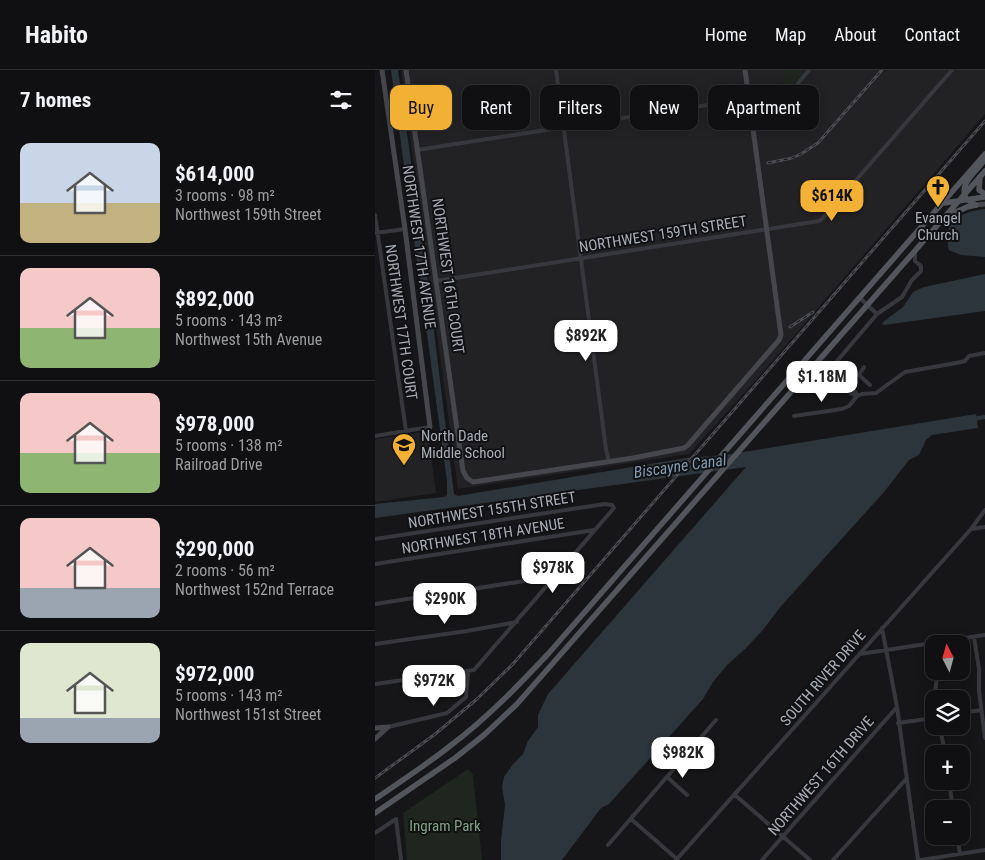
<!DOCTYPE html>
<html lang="en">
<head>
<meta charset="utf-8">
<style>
	:root { --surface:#101012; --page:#1e1e20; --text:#f1f3f6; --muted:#9c9d9f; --line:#303032; --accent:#f2b134 }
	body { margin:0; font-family:"Roboto Condensed",sans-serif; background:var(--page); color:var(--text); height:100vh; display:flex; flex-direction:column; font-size:19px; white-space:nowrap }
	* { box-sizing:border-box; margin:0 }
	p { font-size:16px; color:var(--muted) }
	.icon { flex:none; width:28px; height:28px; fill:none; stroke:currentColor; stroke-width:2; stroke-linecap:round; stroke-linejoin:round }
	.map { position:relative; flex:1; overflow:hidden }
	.details { display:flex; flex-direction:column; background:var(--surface); width:375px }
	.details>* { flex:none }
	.guide { position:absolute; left:15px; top:15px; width:475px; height:45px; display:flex; gap:10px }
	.needle { width:32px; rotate:354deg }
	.controls { position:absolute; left:550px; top:565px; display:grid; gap:10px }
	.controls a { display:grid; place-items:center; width:45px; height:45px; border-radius:10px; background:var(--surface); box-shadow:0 2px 12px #0003,0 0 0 1px var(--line); font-size:25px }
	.price { position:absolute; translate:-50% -42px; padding:0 11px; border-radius:10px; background:#fff; color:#222; font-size:16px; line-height:32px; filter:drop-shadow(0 1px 2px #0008) }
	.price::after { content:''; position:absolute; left:50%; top:30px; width:15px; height:11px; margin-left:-8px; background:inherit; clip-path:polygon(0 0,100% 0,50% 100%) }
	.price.selected { background:var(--accent); color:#111 }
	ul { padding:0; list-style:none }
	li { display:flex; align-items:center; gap:15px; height:125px; padding:0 20px }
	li+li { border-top:1px solid var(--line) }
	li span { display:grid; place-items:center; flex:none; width:140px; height:100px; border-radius:10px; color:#555 }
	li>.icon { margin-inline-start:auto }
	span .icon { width:60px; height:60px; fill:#fffc; stroke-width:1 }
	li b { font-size:21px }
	h2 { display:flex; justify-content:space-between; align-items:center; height:60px; padding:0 20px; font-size:21px }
	.tag { padding:0 18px; border-radius:10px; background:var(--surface); box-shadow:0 2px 12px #0003,0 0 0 1px var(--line); font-size:18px; line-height:45px }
	.tag.selected { background:var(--accent); color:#111 }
	header { display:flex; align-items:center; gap:30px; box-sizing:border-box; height:70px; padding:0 25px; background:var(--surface); border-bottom:1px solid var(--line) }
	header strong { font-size:24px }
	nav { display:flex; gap:28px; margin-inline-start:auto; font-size:18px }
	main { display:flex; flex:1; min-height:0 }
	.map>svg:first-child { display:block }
</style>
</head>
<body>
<header>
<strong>Habito</strong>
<nav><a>Home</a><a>Map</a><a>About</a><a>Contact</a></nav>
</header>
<main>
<section class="details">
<h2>7 homes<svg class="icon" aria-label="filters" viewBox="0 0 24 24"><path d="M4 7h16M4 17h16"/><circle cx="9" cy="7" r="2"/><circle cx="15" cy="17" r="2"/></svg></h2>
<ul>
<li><span style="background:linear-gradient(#c9d6e8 60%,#c2b280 0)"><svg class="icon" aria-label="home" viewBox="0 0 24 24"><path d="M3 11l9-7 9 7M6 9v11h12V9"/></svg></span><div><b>$614,000</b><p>3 rooms · 98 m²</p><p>Northwest 159th Street</p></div></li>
<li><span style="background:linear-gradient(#f6c9c9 60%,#8fb573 0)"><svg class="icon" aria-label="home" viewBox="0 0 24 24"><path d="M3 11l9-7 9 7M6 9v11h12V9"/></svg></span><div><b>$892,000</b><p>5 rooms · 143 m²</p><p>Northwest 15th Avenue</p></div></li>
<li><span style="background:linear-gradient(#f6c9c9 60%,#8fb573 0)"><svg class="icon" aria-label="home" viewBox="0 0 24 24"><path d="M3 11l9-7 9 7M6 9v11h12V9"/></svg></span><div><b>$978,000</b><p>5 rooms · 138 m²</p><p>Railroad Drive</p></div></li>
<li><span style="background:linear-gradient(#f6c9c9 70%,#9aa5b1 0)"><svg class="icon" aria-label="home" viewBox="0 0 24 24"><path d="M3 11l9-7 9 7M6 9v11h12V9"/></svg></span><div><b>$290,000</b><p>2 rooms · 56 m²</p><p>Northwest 152nd Terrace</p></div></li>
<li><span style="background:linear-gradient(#dfe7d0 75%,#9aa5b1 0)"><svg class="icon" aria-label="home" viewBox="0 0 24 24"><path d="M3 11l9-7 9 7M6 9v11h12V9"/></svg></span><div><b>$972,000</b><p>5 rooms · 143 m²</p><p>Northwest 151st Street</p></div></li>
</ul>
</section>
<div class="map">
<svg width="610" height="790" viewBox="0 0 610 790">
	<rect width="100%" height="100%" fill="#161618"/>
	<path fill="#222225" d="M26,0H610V44L381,310L314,384L83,419Z
		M50,362L53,365L61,423L0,432V369Z"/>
	<path fill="#1e261f" d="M407,0H431L414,19L410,20Z
		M93,699L98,705L107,790H32L28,743Z"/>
	<path fill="#2c353c" d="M16,0H23L51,197L79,424L83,426L311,388L350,385L601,344L603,358L557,365L551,370L544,385L534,390L509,422L407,535L387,561L371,578L352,595L338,612L328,629L234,734L226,738L187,790H126V770L130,735L127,717L129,707L139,693L148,684L153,671L163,657V645L173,624L371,397L0,448V434L69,427L72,425V411Z
		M610,139V187L586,185L574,180C567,151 585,142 610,139Z
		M610,204V241L509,255L507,254L508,252L528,237L538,222L549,217Z"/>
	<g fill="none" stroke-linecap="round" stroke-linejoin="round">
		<path stroke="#2c353c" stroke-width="4" d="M598,349L610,347"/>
		<path stroke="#37383d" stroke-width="4" d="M181,0L231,379L234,392
			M42,80L416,22L434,0
			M0,145L31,361
			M0,163L30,159
			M61,211L444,151L448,148L577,0
			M486,226L487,230L502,244
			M489,297L484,305L495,315
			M463,311C471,311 480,319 482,326
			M482,326C470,322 465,313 457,304V297L502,244L527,227L537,210L546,201V196L540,191V182
			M419,346L467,339L474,336L482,326L487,324L501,323L530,302L581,293L590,291L594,286L610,283
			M0,366L55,357
			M596,459L610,457
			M0,469L230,434L237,435L239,438L99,600L0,614
			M0,494L219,460
			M0,534L181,506
			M507,558L522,637L543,790
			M599,567L604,599V621L610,668
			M0,574L92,561L142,552
			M485,584L610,565
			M559,629L563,601
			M586,643L606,640
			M523,653L559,648
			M565,656L570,684
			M13,657L72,643L91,627L93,602
			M292,707L312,725
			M574,711L578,739
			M360,725L435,790
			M256,749L302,789
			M0,763L21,749L26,790
			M582,766L585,784
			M233,775L341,650
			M301,790L596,459L610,440
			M387,790L522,637
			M458,790L532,708
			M546,790L610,780"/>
		<path stroke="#45474d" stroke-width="5" d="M7,0L30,159L55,357
			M31,0L88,401L92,408L98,412L258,388L309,378L313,375L404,270L406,265L370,0
			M601,135L610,134
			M0,658L13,657
			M0,669L13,657"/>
		<path stroke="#53555c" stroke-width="5.5" d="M605,107L604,120L610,124
			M569,133L610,127
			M601,135L591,129C583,113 602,102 610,89
			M568,148L592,137L601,135
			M0,729C25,712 51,695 75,676C111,649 142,617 173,584L610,84
			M0,743L80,688L109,665L142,634L610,101"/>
		<g stroke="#4a4c52" stroke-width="3">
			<path id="rail" d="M393,93L417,88L426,84L443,73L507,0
				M415,257L438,242
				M0,708L59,665L102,629L137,595L610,51"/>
		</g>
		<use href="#rail" stroke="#111113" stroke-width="1" stroke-dasharray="4" stroke-linecap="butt"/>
	</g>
	<defs>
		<g id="church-pin" transform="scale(1.25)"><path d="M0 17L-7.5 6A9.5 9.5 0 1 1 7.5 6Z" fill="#f2b134" stroke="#111113"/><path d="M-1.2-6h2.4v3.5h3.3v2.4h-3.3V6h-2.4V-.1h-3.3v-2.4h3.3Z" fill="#111"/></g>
		<g id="school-pin" transform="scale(1.25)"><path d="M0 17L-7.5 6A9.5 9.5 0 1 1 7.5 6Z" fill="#f2b134" stroke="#111113"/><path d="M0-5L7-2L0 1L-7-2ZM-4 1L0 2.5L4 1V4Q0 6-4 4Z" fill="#111"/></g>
	</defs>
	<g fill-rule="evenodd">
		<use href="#church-pin" x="563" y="117"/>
		<use href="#school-pin" x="29" y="375"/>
	</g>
	<g text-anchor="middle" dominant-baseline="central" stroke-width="4" stroke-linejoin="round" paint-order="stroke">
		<g font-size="15" fill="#a8adb8" stroke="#111113">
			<text x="563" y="148">Evangel<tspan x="563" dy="17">Church</tspan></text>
			<text x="46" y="366" text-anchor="start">North Dade<tspan x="46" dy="17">Middle School</tspan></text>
		</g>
		<g font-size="15" fill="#a8adb8" stroke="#111113">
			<text transform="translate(288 164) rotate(-9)">NORTHWEST 159TH STREET</text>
			<text transform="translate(44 177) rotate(82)">NORTHWEST 17TH AVENUE</text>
			<text transform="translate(73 206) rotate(82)">NORTHWEST 16TH COURT</text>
			<text transform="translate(26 252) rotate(82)">NORTHWEST 17TH COURT</text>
			<text transform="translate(117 440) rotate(-9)">NORTHWEST 155TH STREET</text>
			<text transform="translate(108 466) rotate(-9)">NORTHWEST 18TH AVENUE</text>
			<text transform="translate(448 608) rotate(-49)">SOUTH RIVER DRIVE</text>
			<text transform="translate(446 706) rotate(-49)">NORTHWEST 16TH DRIVE</text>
		</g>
		<g font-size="15" fill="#7fa381" stroke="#111113">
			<text x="70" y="756">Ingram Park</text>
		</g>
		<g font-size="16" font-style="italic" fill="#7f9bb3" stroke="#111113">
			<text transform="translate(305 396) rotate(-8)">Biscayne Canal</text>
		</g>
	</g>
</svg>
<div class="controls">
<a><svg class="needle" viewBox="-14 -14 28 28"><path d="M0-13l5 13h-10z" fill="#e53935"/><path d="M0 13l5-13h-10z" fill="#9c9d9f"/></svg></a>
<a><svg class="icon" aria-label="layers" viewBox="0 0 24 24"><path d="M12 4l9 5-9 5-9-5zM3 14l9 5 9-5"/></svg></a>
<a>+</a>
<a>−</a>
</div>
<b class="price selected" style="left:457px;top:152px">$614K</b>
<b class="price" style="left:211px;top:292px">$892K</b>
<b class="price" style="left:447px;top:333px">$1.18M</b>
<b class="price" style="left:178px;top:524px">$978K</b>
<b class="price" style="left:70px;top:555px">$290K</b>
<b class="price" style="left:59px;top:637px">$972K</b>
<b class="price" style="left:308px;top:709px">$982K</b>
<div class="guide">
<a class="tag selected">Buy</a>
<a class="tag">Rent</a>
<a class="tag">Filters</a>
<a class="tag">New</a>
<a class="tag">Apartment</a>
</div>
</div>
</main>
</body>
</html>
